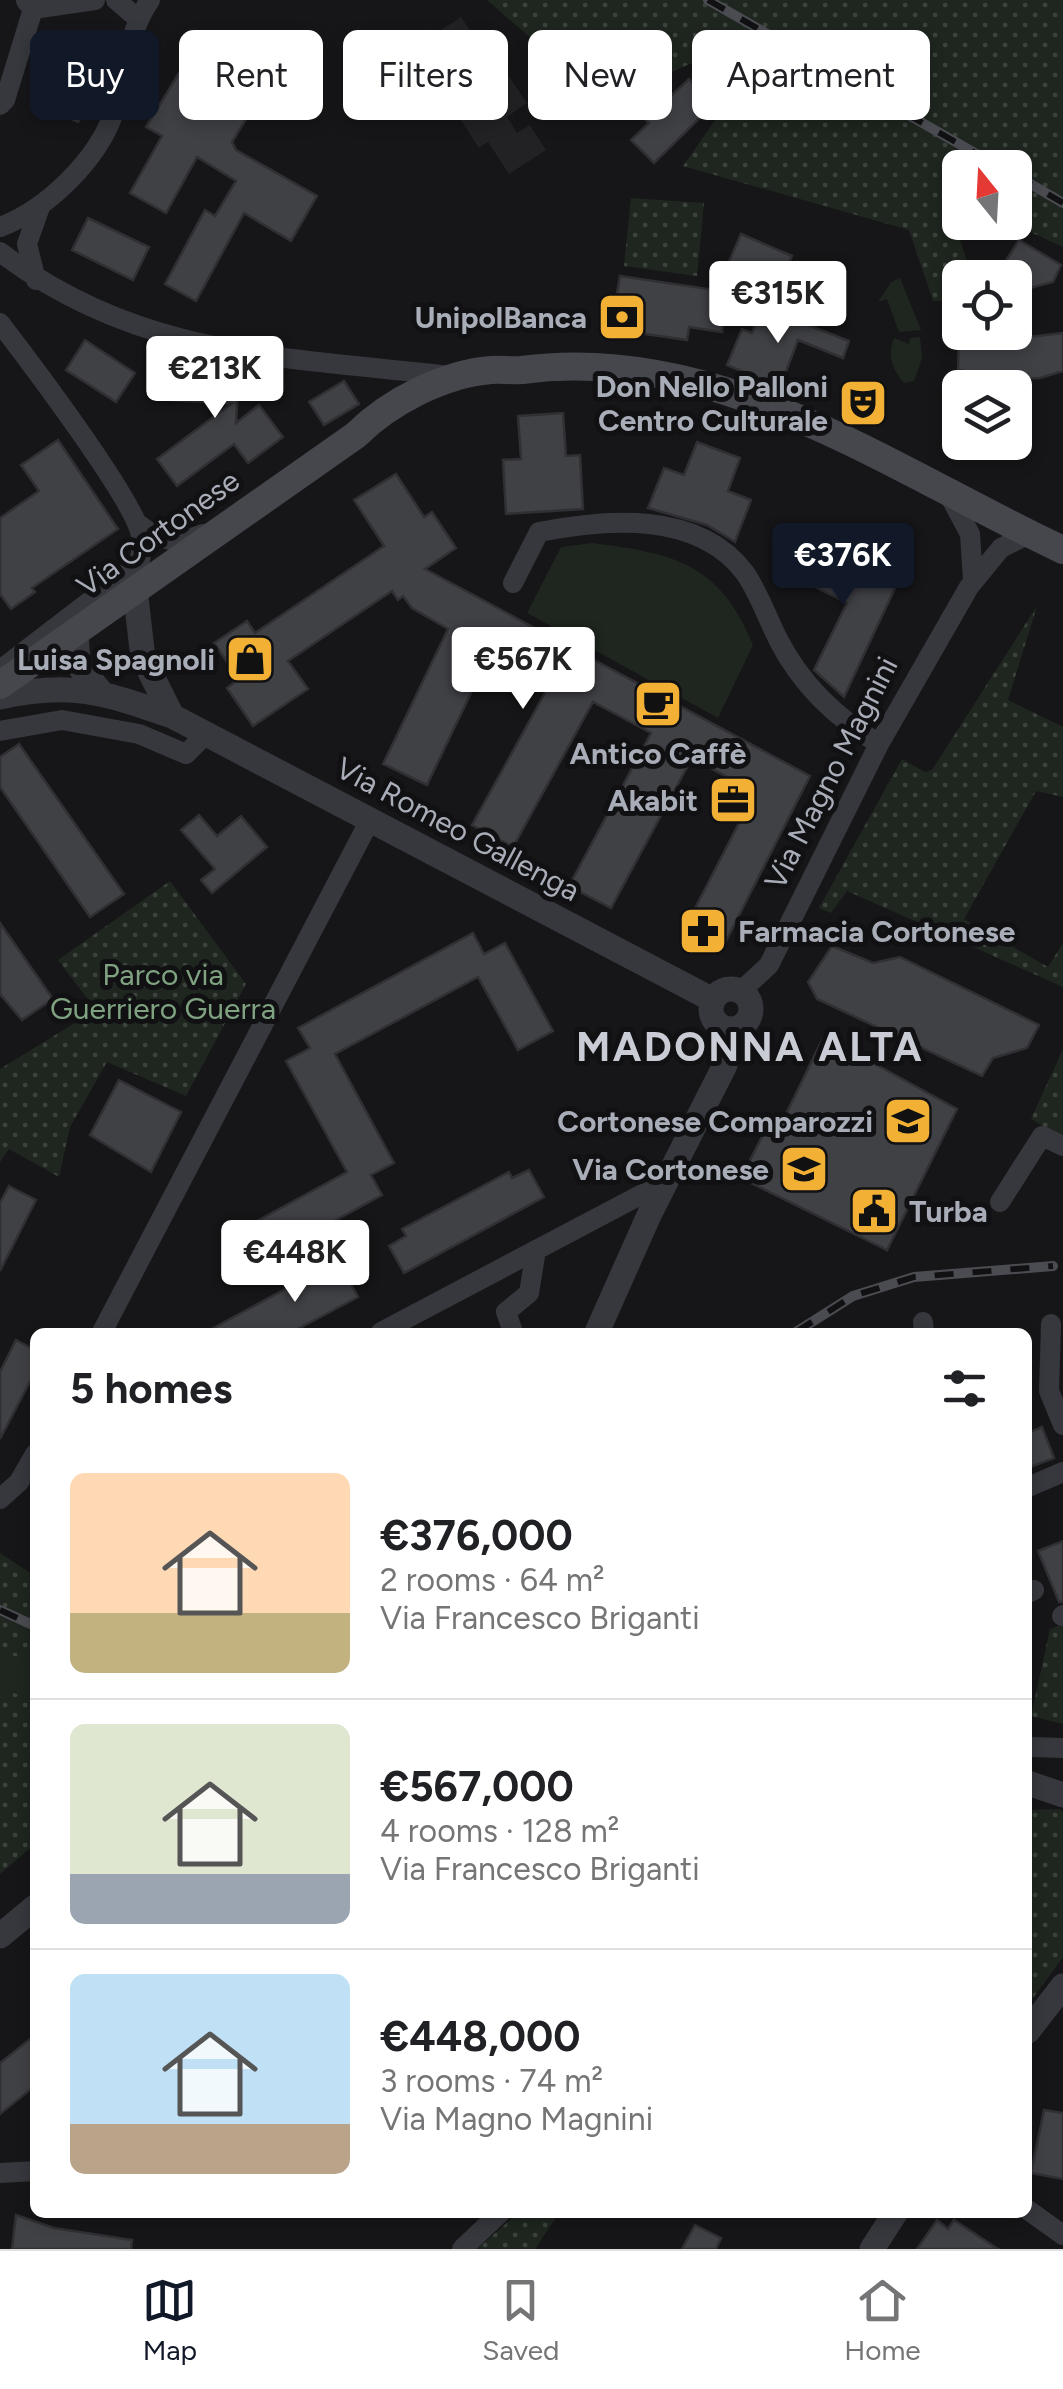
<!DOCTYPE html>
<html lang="en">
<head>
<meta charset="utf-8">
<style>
	:root { --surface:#fff; --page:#f6f6f6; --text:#202124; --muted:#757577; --line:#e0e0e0; --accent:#111827 }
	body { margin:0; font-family:Figtree,sans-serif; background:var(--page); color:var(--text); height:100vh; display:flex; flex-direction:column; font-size:38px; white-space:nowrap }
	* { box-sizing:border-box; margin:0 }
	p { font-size:32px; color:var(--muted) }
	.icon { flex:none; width:55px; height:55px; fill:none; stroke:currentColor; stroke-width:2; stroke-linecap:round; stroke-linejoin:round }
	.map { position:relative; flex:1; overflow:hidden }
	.drawer { position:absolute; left:30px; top:1328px; width:1002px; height:890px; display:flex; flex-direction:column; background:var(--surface); border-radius:15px; box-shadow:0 5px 15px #0003 }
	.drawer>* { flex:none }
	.banner { position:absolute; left:30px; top:30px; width:1005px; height:90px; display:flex; gap:20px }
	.needle { width:65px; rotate:342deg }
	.tools { position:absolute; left:942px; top:150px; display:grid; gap:20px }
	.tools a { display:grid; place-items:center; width:90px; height:90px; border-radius:15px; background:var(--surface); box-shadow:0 5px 15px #0003; font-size:50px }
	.price { position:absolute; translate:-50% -85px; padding:0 22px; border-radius:10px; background:#fff; color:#222; font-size:32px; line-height:65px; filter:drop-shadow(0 2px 5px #0008) }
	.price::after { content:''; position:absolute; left:50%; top:60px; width:30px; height:22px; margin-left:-15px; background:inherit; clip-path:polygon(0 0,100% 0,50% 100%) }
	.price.current { background:var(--accent); color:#fff }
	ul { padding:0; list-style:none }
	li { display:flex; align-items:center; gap:30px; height:250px; padding:0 40px }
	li+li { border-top:2px solid var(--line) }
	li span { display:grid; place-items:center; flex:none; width:280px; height:200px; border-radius:15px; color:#555 }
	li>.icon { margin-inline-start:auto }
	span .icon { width:120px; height:120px; fill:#fffc; stroke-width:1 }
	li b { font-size:42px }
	h2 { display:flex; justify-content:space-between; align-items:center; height:120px; padding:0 40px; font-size:42px }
	.pill { padding:0 35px; border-radius:15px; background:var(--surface); box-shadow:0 5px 15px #0003; font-size:35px; line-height:90px }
	.pill.current { background:var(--accent); color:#fff }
	.tabs { display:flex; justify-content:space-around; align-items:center; height:140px; border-top:2px solid var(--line); background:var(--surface); font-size:28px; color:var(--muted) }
	.tabs a { display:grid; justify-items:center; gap:5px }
	.tabs .current { color:var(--accent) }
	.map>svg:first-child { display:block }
</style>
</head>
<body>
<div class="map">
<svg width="1063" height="2249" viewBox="0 0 1063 2249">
	<defs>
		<pattern id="grass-dots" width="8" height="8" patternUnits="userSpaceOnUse" patternTransform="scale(2.5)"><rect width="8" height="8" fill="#1e261f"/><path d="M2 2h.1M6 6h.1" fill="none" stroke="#3c433d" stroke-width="1.8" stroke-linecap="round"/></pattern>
	</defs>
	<rect width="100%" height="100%" fill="#161618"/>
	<path fill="#222225" d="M461,17L495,68L501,65L527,103L507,117L517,133L530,125L546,150L509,174L488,142L479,148L435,80L428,84L416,67L423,62L410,42L429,29L434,35Z"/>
	<path fill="url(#grass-dots)" d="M487,0H1063V247L1011,223L1015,222V168H960L963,223L957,230L972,277L960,278V301H933L909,230L683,166L730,99L696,61L605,103Z
		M631,198L704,203L697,276L624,266Z
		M1037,606L1008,700L1063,727V797L1036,791L964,919L1048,967L1063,943V987L847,891L831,913L819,908L902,759L925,772L932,770Z
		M170,881L246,984L186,1096L107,1062L70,1127L59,1177L9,1149L0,1162V1069L96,1010L58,960Z
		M1063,1049V1138L1031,1119Z
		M0,1553L35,1576V1844L0,1874Z
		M1063,1624V1724L1031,1716L1050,1629Z
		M1058,1809L1063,1811V1957L1028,2005V1810Z
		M518,2213H559L535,2249H477Z"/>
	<path fill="#1e261f" d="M900,278L921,330L899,332L887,299L878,302L891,282Z
		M920,337L922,358L914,381L904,383C892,369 887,356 894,338L909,344L910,338Z
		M592,543C673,553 720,563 753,645L718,718L527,613L561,547Z
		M0,1653L35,1660V1698L0,1690Z"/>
	<path fill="#404145" stroke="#303034" stroke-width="2.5" d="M59,34L95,36L97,91L78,122L55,111Z
		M193,50L263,91L232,142L236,150L317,196L291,241L244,213L196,301L165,284L205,210L215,216L236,181L197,157L166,213L130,193L162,136L146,127Z
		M689,79L714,104L654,163L631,140L649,123L638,112L662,88L670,97Z
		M88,218L149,247L133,280L72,250Z
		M741,234L792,256L779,286L728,264Z
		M1019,240L1061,265L1053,282L1015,292V278H995Z
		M620,276L728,292L722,332L689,327L687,340L611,329Z
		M762,307L849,341L843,358L798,340L780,387L727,365L742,329L752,333Z
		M973,332H1008L1011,339L1063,333V371L1040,378L988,379L958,369L959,336Z
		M85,340L135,373L116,402L66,370Z
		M174,363L239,367L236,423L259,405L283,437L248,463L234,444L177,486L157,459L231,404L172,400Z
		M344,381L359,404L324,425L309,402Z
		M563,413L566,456L580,455L583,509L506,514L503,460L521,459L518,416Z
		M58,440L118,529L32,588L35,592L11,609L0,594V518L39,491L21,465Z
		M697,442L740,458L728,491L751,500L735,542L707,525L648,508L664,468L684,475Z
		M396,474L424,517L432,512L456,548L425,569L810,776L726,941L688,922L755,792L692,758L611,908L569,886L651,733L593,702L513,847L472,825L551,682L492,649L427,785L383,764L448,629L412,608L403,596L398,600L392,591L288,661L308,689L253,726L227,688L239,679L214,643L247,621L255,633L384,546L354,500Z
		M810,531L836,544L830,556L895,588L844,697L814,670L847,603L789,574Z
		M19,744L124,894L90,917L0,787V757Z
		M199,815L217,836L241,816L267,847L212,893L201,880L215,869L181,830Z
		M0,923L53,999L22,1020L0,994Z
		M473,933L484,954L505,943L553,1031L518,1050L478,977L335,1054L394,1163L371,1175L382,1195L242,1271L224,1239L347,1172L286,1061L310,1048L298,1028Z
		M832,946L873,963L900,957L1039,1025L1027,1048L993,1058L982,1076L817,999L808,982Z
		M824,1036L957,1109L887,1250L741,1178L774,1113L784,1118Z
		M119,1080L181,1112L151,1172L90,1135Z
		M529,1170L544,1197L404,1273L389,1246L406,1236L402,1229L509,1172L512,1178Z
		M9,1186L36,1200L0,1271V1203Z
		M342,1267L358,1297L292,1332H206L324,1268L327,1275Z
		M16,1340L35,1350V1372L0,1439V1372Z
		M1042,1427L1054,1458L1028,1468V1433Z
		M1063,1541V1602H1059L1038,1551Z
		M35,2035V2086L0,2114V2063Z
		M1044,2110L1063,2113V2179L1031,2173Z
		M16,2215L54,2228L132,2240L131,2249H12Z
		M937,2220L948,2229L954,2220L998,2249H917Z
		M695,2225L721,2238L716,2249H682Z"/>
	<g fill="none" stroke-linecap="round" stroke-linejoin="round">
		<path stroke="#37383d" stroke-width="20" d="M116,0L137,18
			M26,1L33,9L95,0
			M0,105L5,100L33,9
			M0,227C46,210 98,160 114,112C126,74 127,33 150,0
			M0,252C139,358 287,357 452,376
			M36,280L27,244L40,207
			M0,323C27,358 136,502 141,536C144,553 136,572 135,589
			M948,493L970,534L973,580
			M137,523C161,542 175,545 203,534
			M513,583L539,532C605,519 698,510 745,573C759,593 768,620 779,641C801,684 838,719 879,744
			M0,670L137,565
			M0,731L62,720L139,734L186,754L206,734
			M741,991L769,965L879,744L969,587L1001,548L1029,534
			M1000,1202L1042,1136L1063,1146
			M923,1322L924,1332
			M1051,1324L1049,1391L1063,1425
			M102,1332L370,820
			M381,1332L665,1182
			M513,1332L506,1312L529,1293L536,1250
			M1028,1487L1063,1472
			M0,1499L19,1482L35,1454
			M1028,1593L1034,1590
			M1062,1616L1063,1615
			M1031,1747L1063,1748
			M0,2173L35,2171
			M1028,2210L1063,2235
			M462,2249L501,2212"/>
		<path stroke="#37383d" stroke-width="25" d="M135,589L143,658L172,716
			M76,632L78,665L101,692
			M0,697C72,681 105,693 172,716L713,1000
			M711 1009a20 20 0 1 1 40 0a20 20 0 1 1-40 0Z
			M597,1332L650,1213L725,1065L728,1029
			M1028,1783L1063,1795
			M0,1936L35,1907
			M1028,2031L1063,1986
			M872,2249L896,2212"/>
		<path stroke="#45474d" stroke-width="28" d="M0,685L356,435C389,402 443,374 491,370C501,369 511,371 522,370C721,344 890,469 1063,550"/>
		<g stroke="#4a4c52" stroke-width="10">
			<path id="rail" d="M708,0L1001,168
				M1015,175L1063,203
				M796,1332L853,1296L914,1277L1053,1266
				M0,1610L35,1626"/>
		</g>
		<use href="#rail" stroke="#111113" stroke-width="6" stroke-dasharray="19" stroke-linecap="butt"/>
	</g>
	<defs>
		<g id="bank-square" transform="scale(2.5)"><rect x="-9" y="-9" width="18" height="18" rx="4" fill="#f2b134" stroke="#111113"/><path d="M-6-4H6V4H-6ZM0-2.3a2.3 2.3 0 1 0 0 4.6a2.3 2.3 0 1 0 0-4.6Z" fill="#111"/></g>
		<g id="theatre-square" transform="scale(2.5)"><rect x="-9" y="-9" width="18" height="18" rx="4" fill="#f2b134" stroke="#111113"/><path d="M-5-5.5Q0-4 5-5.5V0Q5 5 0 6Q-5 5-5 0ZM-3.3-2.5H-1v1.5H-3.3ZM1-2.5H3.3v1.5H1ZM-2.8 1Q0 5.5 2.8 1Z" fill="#111"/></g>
		<g id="shop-square" transform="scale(2.5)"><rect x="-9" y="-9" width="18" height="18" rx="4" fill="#f2b134" stroke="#111113"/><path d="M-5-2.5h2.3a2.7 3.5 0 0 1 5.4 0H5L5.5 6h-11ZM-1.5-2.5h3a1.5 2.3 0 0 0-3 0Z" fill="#111"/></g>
		<g id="cafe-square" transform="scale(2.5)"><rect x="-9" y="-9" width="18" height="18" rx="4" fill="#f2b134" stroke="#111113"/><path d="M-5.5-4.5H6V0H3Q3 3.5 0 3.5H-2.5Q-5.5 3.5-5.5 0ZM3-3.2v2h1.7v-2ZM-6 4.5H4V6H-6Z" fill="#111"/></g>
		<g id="office-square" transform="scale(2.5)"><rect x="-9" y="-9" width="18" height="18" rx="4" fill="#f2b134" stroke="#111113"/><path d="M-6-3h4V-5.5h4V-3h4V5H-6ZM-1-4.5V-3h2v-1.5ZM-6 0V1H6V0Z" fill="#111"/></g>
		<g id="pharmacy-square" transform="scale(2.5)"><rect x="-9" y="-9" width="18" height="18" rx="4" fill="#f2b134" stroke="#111113"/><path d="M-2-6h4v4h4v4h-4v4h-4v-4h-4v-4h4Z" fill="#111"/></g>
		<g id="school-square" transform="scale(2.5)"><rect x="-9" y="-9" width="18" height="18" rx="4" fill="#f2b134" stroke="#111113"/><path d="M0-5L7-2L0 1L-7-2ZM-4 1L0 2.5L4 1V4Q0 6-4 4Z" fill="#111"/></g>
		<g id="civic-square" transform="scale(2.5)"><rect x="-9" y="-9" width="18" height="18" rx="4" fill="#f2b134" stroke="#111113"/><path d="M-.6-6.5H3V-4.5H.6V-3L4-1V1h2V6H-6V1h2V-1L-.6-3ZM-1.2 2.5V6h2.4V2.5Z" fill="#111"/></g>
	</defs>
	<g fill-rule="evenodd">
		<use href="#bank-square" x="622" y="317"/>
		<use href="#theatre-square" x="863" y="403"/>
		<use href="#shop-square" x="250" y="659"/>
		<use href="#cafe-square" x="658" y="704"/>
		<use href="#office-square" x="733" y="800"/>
		<use href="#pharmacy-square" x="703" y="931"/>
		<use href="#school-square" x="908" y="1121"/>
		<use href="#school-square" x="804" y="1169"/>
		<use href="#civic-square" x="874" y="1211"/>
	</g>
	<g text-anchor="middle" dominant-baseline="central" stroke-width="10" stroke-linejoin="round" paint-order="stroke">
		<g font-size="30" font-weight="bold" fill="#a8adb8" stroke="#111113" text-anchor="end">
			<text x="587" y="317">UnipolBanca</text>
			<text x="828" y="386">Don Nello Palloni<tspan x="828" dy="34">Centro Culturale</tspan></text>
			<text x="215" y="659">Luisa Spagnoli</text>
			<text x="658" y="753" text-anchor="middle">Antico Caffè</text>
			<text x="698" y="800">Akabit</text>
			<text x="738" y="931" text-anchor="start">Farmacia Cortonese</text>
			<text x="873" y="1121">Cortonese Comparozzi</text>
			<text x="769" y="1169">Via Cortonese</text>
			<text x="909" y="1211" text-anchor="start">Turba</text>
		</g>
		<g font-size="30" fill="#a8adb8" stroke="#111113">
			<text transform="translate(158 533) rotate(-36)">Via Cortonese</text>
			<text transform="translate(831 773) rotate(-63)">Via Magno Magnini</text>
			<text transform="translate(458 829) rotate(28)">Via Romeo Gallenga</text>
		</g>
		<g font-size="30" fill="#7fa381" stroke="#111113">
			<text x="163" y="974">Parco via<tspan x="163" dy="34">Guerriero Guerra</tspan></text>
		</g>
		<g font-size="40" font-weight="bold" letter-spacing="2.5" fill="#c9ccd4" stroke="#111113">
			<text x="750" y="1047">MADONNA ALTA</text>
		</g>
	</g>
</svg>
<div class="tools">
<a><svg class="needle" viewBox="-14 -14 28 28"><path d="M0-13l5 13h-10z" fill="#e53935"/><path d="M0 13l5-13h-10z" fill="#757577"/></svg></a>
<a><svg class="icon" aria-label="locate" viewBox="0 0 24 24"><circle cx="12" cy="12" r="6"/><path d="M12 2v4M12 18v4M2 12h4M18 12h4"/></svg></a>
<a><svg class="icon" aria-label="layers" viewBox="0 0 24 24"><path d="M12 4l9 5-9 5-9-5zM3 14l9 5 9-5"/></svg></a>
</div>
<b class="price" style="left:778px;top:346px">€315K</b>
<b class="price" style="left:215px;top:421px">€213K</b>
<b class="price current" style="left:843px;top:608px">€376K</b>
<b class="price" style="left:523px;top:712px">€567K</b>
<b class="price" style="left:295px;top:1305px">€448K</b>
<div class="banner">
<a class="pill current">Buy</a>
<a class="pill">Rent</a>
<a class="pill">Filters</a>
<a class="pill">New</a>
<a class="pill">Apartment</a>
</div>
<section class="drawer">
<h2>5 homes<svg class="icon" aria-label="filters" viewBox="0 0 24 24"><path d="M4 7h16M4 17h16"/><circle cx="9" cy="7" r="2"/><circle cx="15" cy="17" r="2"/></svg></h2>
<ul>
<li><span style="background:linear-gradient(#ffd9b3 70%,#c2b280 0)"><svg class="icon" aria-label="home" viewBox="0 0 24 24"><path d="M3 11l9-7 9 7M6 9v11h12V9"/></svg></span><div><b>€376,000</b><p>2 rooms · 64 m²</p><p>Via Francesco Briganti</p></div></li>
<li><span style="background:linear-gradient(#dfe7d0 75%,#9aa5b1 0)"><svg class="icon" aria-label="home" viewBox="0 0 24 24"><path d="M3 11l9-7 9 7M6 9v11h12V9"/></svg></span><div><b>€567,000</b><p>4 rooms · 128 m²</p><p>Via Francesco Briganti</p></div></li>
<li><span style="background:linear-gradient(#bfe0f5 75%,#b9a48a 0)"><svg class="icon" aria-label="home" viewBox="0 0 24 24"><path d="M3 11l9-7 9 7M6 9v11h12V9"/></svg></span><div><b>€448,000</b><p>3 rooms · 74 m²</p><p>Via Magno Magnini</p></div></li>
</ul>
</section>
</div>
<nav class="tabs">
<a class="current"><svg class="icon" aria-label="map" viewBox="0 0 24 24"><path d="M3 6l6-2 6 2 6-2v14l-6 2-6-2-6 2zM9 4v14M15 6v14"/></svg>Map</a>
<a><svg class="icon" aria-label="saved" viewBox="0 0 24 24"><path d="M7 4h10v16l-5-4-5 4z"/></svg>Saved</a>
<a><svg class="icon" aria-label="home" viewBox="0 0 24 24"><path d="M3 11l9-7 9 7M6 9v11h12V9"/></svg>Home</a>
</nav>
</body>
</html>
